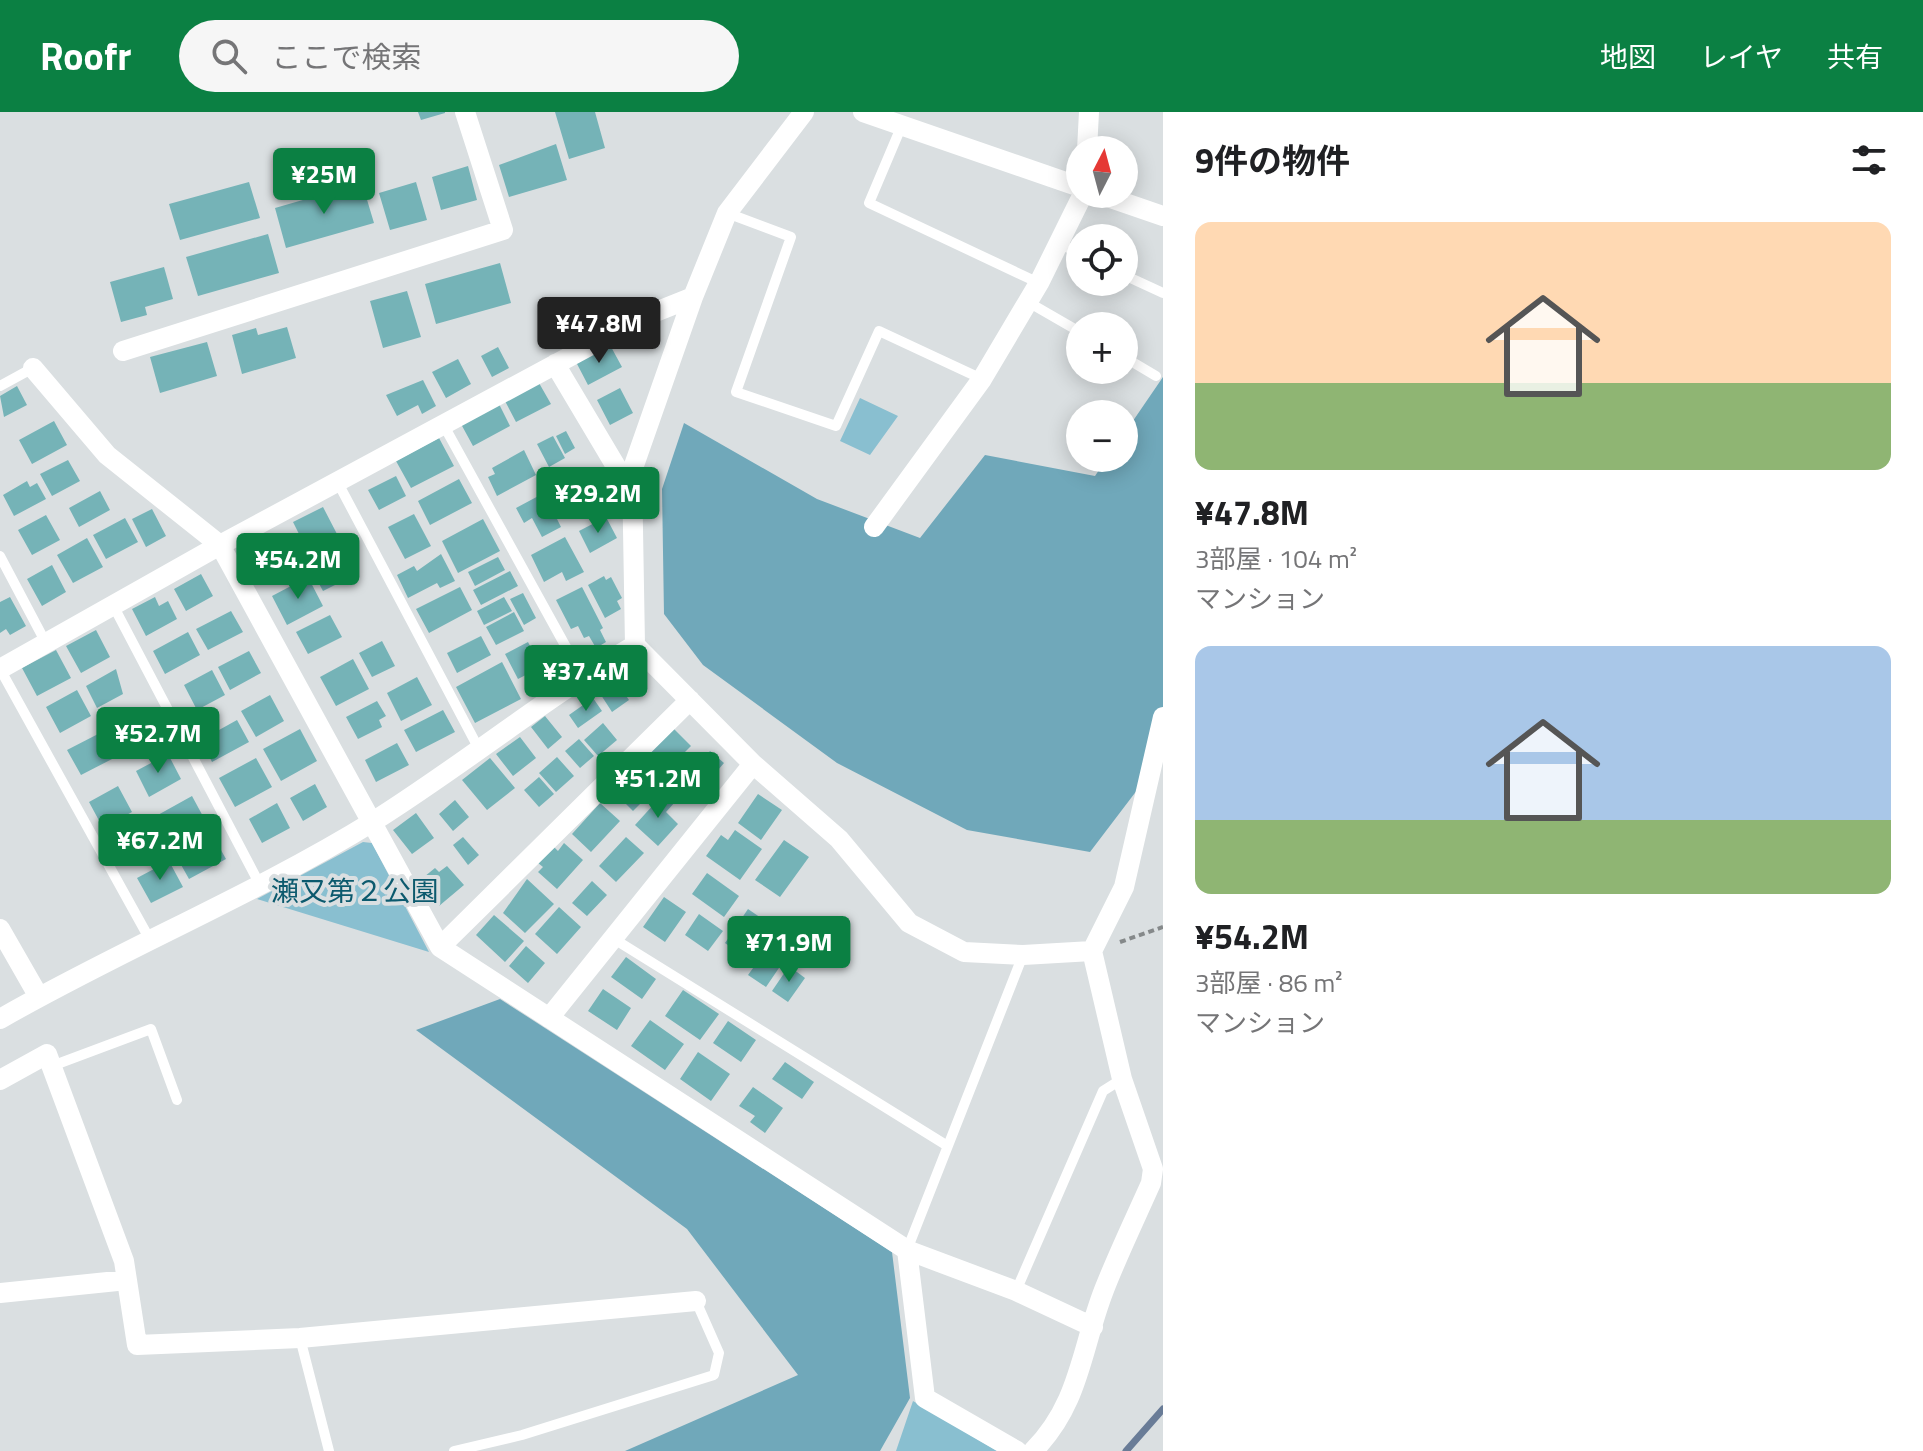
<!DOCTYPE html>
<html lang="ja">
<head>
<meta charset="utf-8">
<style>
	:root { --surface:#fff; --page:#f6f6f6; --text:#202124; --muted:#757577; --accent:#0b8043 }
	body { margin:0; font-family:"Titillium Web","Noto Sans JP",sans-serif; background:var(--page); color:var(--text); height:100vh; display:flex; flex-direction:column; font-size:30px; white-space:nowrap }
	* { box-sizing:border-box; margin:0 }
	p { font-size:26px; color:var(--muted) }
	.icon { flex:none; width:44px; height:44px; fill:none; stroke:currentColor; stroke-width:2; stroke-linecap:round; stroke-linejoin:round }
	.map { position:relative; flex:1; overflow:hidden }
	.drawer { display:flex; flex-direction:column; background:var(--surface); width:760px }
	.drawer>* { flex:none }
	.needle { width:52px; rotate:6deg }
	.fabs { position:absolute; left:1066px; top:24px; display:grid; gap:16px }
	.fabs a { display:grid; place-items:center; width:72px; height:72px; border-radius:50%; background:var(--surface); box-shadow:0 4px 20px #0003; font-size:40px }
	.price { position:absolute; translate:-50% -68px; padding:0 18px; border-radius:8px; background:var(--accent); color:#fff; font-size:26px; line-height:52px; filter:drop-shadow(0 2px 4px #0008) }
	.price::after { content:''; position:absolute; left:50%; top:48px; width:24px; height:18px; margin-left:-12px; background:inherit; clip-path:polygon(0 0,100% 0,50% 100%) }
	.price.active { background:#222; color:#fff }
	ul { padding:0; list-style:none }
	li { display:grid; align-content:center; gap:16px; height:424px; padding:0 32px }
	li span { display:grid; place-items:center; height:248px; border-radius:16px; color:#555 }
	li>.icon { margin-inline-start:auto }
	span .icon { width:144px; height:144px; fill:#fffc; stroke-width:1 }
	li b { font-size:34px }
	h2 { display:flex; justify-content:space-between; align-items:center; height:96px; padding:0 32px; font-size:34px }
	header { display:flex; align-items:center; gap:48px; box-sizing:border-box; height:112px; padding:0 40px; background:var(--accent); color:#fff }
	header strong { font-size:38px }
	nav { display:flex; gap:44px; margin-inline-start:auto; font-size:28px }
	.search { width:560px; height:72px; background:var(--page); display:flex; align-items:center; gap:20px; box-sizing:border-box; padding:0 28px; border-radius:44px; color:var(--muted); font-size:30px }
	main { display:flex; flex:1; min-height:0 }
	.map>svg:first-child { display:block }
</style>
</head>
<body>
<header>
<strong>Roofr</strong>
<div class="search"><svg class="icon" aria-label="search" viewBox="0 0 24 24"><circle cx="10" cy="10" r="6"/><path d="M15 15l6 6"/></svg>ここで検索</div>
<nav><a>地図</a><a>レイヤ</a><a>共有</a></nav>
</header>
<main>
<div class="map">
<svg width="1163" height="1339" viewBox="0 0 1163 1339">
	<rect width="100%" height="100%" fill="#dadfe1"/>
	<path fill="#89bfd0" d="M860,286L898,304L870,343L840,329Z
		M363,730L372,731L429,840L257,787Z
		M913,1289L997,1339H896Z"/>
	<path fill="#70a8ba" d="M1163,265V644L1090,740L967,718L837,651L703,553L664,502L662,377L684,311L817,387L920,426L985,343L1095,364L1107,346H1124V322Z
		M500,887L892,1140L910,1286L880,1339H625L798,1263L687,1117L416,918Z"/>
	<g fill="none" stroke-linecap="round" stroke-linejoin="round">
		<path stroke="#697c97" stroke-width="7" d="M1126,1339L1163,1297"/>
	</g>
	<path fill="#75b3b7" d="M418,0H445V1L421,8Z
		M555,0H595L605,36L569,47Z
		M556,32L567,68L509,85L499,53Z
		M468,54L477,88L441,98L432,65Z
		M249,70L260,106L180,128L169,92Z
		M416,70L427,108L390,118L379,81Z
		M362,71L374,111L286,136L275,96Z
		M268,122L279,161L198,184L186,145Z
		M500,151L511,191L436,212L425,172Z
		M164,155L173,187L145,195L147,203L121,210L110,170Z
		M407,179L421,225L383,236L370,189Z
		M287,215L296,246L242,262L232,223L256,216L258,223Z
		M207,230L217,264L160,281L150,245Z
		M610,233L622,255L588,273L576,250Z
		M498,235L509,256L492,265L481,244Z
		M458,247L471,272L446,286L432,260Z
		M423,268L436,294L422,302L418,293L397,304L386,283Z
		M539,271L551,292L516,310L505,289Z
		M17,274L27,293L4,305L0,284Z
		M620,276L633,301L610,313L597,288Z
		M499,292L510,314L473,334L461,312Z
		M54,309L67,333L32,352L19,328Z
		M566,319L575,336L565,342L556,324Z
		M553,324L565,346L549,355L537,332Z
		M439,326L454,354L411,376L396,349Z
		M524,338L536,363L497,384L488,365L495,362L492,356Z
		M68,348L80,369L52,384L40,362Z
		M396,364L406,384L379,398L368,378Z
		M459,367L472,391L430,413L418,389Z
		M27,369L30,375L37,371L46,387L14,404L3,383Z
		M100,379L110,398L79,415L69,396Z
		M544,381L561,415L542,425L532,406L524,411L516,396Z
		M323,395L337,422L307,438L293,410Z
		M152,397L166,424L146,435L132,407Z
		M414,402L431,434L405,447L388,415Z
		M46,403L60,428L32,443L18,418Z
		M606,405L617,426L590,441L579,419Z
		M125,406L138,430L106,447L93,423Z
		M483,407L500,439L458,461L442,429Z
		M276,422L294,456L273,467L254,432Z
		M565,425L584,460L566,469L562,460L544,470L531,443Z
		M87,426L103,455L73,471L57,443Z
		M347,438L359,461L323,479L311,457Z
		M441,442L455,469L440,476L437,471L408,486L397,463L414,454L417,459Z
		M498,445L505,458L475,474L468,460Z
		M52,453L66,480L42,494L27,467Z
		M510,459L518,474L481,493L473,478Z
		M201,462L213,484L186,499L174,477Z
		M604,464L606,468L611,465L622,486L617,489L621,497L605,506L588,473Z
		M308,465L323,494L287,513L272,484Z
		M460,475L472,498L429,521L416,497Z
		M582,475L603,516L600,518L606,530L596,536L589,524L584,526L578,514L571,517L556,488Z
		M523,481L536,506L524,513L510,487Z
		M10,485L26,514L10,523L6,517L0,521V490Z
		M155,485L159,494L168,489L177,507L146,524L132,497Z
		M504,485L512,499L484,513L477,499Z
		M231,499L243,520L208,538L196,517Z
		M514,500L524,519L496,533L486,515Z
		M330,503L342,525L308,542L296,520Z
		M96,518L110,545L81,561L66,534Z
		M188,520L200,543L165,562L153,539Z
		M481,524L491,543L457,561L447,541Z
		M382,529L395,554L372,565L359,541Z
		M528,530L532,538L538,535L547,552L518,567L505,542Z
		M56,538L71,566L37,584L22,556Z
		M249,539L261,561L230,578L218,555Z
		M353,547L369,577L336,594L320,565Z
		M502,550L521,587L475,611L456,575Z
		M116,557L123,582L97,596L86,574Z
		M212,558L225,583L197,598L184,573Z
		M417,565L432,593L401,609L387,581Z
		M631,567L640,579L631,585L622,573Z
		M618,572L629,588L612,600L601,583Z
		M77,578L91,604L60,621L46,595Z
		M270,583L284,609L256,625L241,599Z
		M593,586L602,599L578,616L569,603Z
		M377,589L386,604L379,608L382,615L358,627L346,605Z
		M145,595L162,626L124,647L107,616Z
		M443,598L455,620L416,640L404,618Z
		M545,604L562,625L548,637L531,615Z
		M237,608L249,630L212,650L201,628Z
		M603,611L617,628L598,644L584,628Z
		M673,616L691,634L666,659L648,640Z
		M300,617L317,649L281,669L263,637Z
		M100,621L114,646L81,663L67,638Z
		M520,625L536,646L513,664L496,642Z
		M579,627L594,644L580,656L565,639Z
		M397,631L409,653L376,670L365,648Z
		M710,639L724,651L700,679L686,668Z
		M168,642L181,667L149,685L136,659Z
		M557,645L574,664L556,680L539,661Z
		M641,645L664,668L633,699L610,676Z
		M256,646L272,675L235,695L219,666Z
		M490,646L515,676L487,698L462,668Z
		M539,665L554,682L539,695L524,678Z
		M315,672L327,695L303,709L290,686Z
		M118,674L132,700L103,716L89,690Z
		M665,680L676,689L666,700L678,712L658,734L635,713Z
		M758,682L782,698L761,728L738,711Z
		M192,684L205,708L169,728L156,704Z
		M455,688L469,705L453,719L439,702Z
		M277,691L290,716L262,731L249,707Z
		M600,691L620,709L591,740L572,722Z
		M416,701L434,726L412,742L393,718Z
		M149,707L159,726L120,747L110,728Z
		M735,718L762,737L740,768L706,744L721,723L728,728Z
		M212,722L226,747L189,767L175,742Z
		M463,725L479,743L468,753L453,733Z
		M626,725L644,741L616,770L599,754Z
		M784,728L809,745L780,785L755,768Z
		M564,731L583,748L557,777L538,760L543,755L538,751L553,734L558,739Z
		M169,749L183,775L151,791L137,766Z
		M447,754L464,773L439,794L419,769L435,756L439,760Z
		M707,761L739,784L724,805L692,782Z
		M527,767L554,792L525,821L503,801Z
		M592,769L607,783L587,804L572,791Z
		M664,785L686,800L665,830L643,815Z
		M559,795L581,815L557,842L535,822Z
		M748,797L764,808L740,842L725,831Z
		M699,802L723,819L708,839L685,823Z
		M494,803L524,829L505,850L476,823Z
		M786,811L804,824L788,846L769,834Z
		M526,834L545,851L528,871L509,854Z
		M766,838L783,850L766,875L748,863Z
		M626,845L656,867L642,887L611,865Z
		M789,854L805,866L788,890L772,879Z
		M603,877L631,896L617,918L588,899Z
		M683,878L719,902L700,928L665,904Z
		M650,908L684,932L665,958L631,934Z
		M728,909L756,928L741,950L713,931Z
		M698,940L730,962L711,989L680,967Z
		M785,950L814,970L802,987L772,967Z
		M753,975L783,996L765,1021L750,1010L755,1004L739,994Z"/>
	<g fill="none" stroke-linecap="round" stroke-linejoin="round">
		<path stroke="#85898a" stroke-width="4" stroke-dasharray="6 4" stroke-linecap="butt" d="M1120,830L1163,815"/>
		<path stroke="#fff" stroke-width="10" d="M902,13L869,91L1039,171
			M727,101L791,125L736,280L836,314L879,219L982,267
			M1059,131L1080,142
			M1124,163L1163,181
			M1028,190L1080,220
			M1124,245L1156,264
			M0,274L33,256
			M443,312L582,564
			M337,369L480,639
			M0,444L47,533
			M114,495L259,771
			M0,557L149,826
			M614,827L946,1033
			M52,954L151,917L177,988
			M907,1138L1023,843
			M1016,1179L1103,979L1122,967
			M300,1226L329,1339
			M454,1339L522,1323L714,1263L719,1241L696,1189"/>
		<path stroke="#fff" stroke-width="20" d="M804,0L727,101L693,185L632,359L635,533L753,652L839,727L909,811L964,840L1023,843L1092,839
			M863,0L1080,75
			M1087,38L1089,0
			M1099,82L1163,104
			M123,239L503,118L465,0
			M555,252L633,383
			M33,256L107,343L220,433L440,835L907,1138L1016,1179L1093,1215
			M874,415L982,267L1039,171L1083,82
			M0,557L220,433L643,205L693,185
			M0,817L39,885
			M440,835L690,588
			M549,906L753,652
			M0,907C122,837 254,783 374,709C463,653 545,586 635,533
			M0,968L47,942L124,1149L137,1233L300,1226L696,1189
			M907,1138L925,1286L1017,1339
			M0,1181L127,1168
			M1033,1339C1080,1292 1081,1237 1104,1178C1118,1142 1135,1107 1151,1071L1153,1057L1122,967L1092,839L1124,775L1163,605"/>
	</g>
	<g text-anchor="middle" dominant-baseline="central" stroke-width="8" stroke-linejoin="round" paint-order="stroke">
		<g font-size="28" fill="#0c5a6e" stroke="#dadfe1">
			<text x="355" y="778">瀬又第２公園</text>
		</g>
	</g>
</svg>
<div class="fabs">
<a><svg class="needle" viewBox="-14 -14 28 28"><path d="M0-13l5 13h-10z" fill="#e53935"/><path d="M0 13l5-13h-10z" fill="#757577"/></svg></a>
<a><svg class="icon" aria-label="locate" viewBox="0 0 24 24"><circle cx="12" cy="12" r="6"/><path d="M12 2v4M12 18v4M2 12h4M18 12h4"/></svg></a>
<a>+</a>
<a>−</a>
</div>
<b class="price" style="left:324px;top:104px">¥25M</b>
<b class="price active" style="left:599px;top:253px">¥47.8M</b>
<b class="price" style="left:598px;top:423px">¥29.2M</b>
<b class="price" style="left:298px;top:489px">¥54.2M</b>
<b class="price" style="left:586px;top:601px">¥37.4M</b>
<b class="price" style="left:158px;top:663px">¥52.7M</b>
<b class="price" style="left:658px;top:708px">¥51.2M</b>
<b class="price" style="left:160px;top:770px">¥67.2M</b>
<b class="price" style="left:789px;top:872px">¥71.9M</b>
</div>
<section class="drawer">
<h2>9件の物件<svg class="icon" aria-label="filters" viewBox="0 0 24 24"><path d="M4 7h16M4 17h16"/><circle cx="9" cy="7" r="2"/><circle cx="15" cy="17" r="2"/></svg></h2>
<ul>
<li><span style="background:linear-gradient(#ffd9b3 65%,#8fb573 0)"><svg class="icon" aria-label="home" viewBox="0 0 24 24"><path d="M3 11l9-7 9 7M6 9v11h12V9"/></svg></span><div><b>¥47.8M</b><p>3部屋 · 104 m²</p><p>マンション</p></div></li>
<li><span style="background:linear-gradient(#a9c7e8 70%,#8fb573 0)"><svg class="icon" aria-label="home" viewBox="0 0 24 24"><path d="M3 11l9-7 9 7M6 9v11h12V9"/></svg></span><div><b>¥54.2M</b><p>3部屋 · 86 m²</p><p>マンション</p></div></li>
</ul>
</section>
</main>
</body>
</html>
